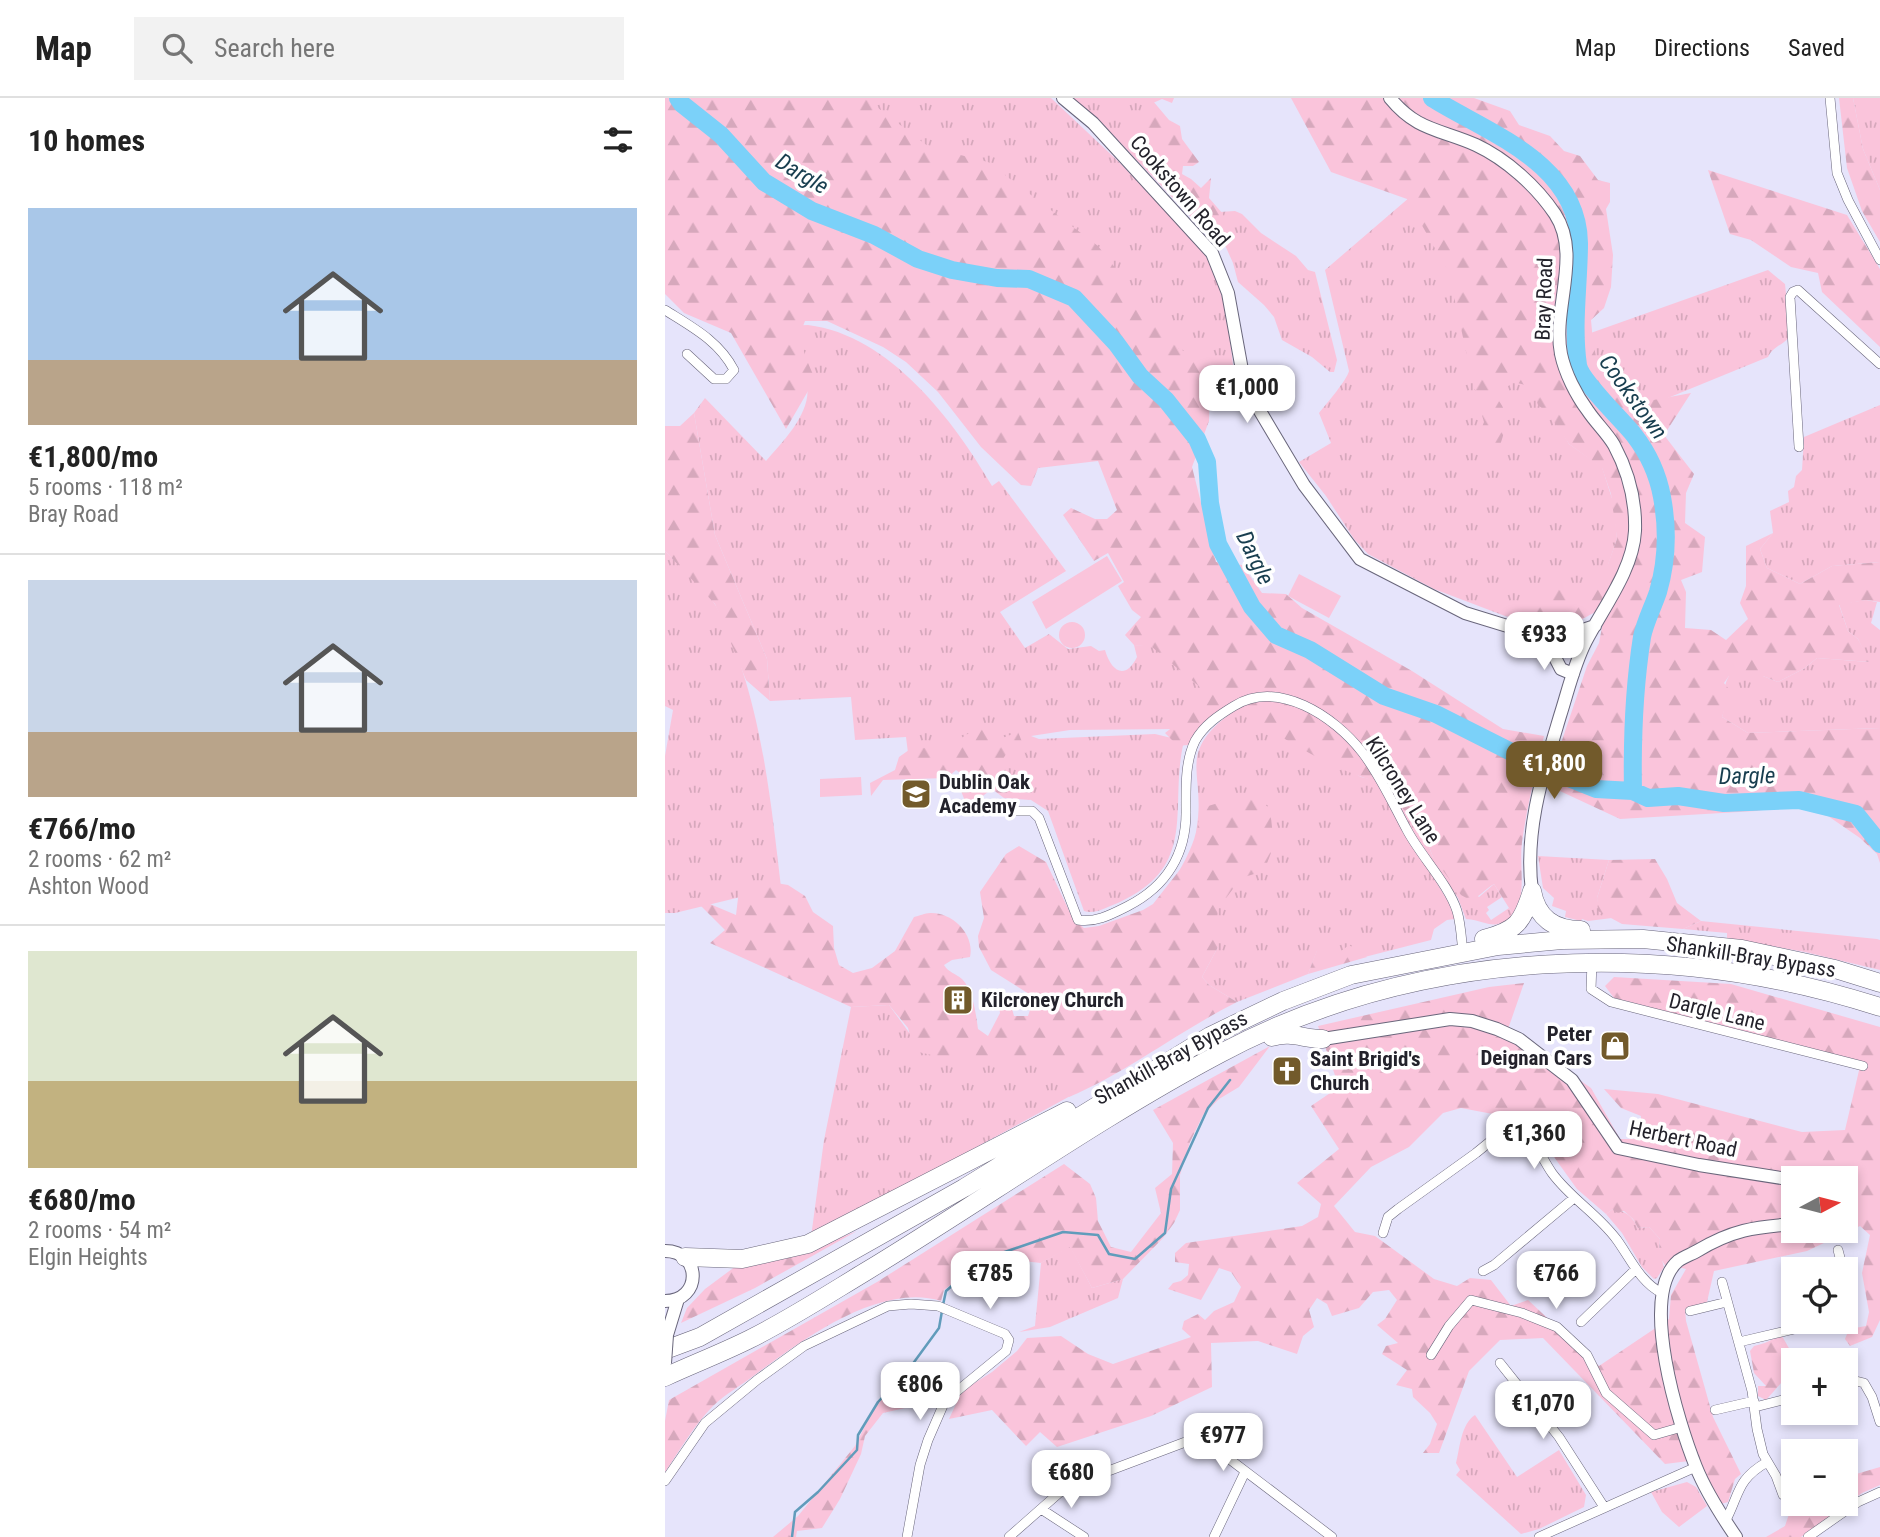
<!DOCTYPE html>
<html lang="en">
<head>
<meta charset="utf-8">
<style>
	:root { --surface:#fff; --page:#f2f2f2; --text:#222; --muted:#767676; --line:#e0e0e0; --accent:#725a2b }
	body { margin:0; font-family:"Roboto Condensed",sans-serif; background:var(--page); color:var(--text); height:100vh; display:flex; flex-direction:column; font-size:26px; white-space:nowrap }
	* { box-sizing:border-box; margin:0 }
	p { font-size:23px; color:var(--muted) }
	.icon { flex:none; width:38px; height:38px; fill:none; stroke:currentColor; stroke-width:2; stroke-linecap:round; stroke-linejoin:round }
	.map { position:relative; flex:1; overflow:hidden }
	.drawer { display:flex; flex-direction:column; background:var(--surface); width:665px }
	.drawer>* { flex:none }
	.needle { width:46px; rotate:83deg }
	.tools { position:absolute; left:1116px; top:1068px; display:grid; gap:14px }
	.tools a { display:grid; place-items:center; width:77px; height:77px; border-radius:0px; background:var(--surface); box-shadow:0 4px 10px #0003; font-size:35px }
	.price { position:absolute; translate:-50% -60px; padding:0 16px; border-radius:14px; background:#fff; color:#222; font-size:23px; line-height:46px; filter:drop-shadow(0 2px 4px #0008) }
	.price::after { content:''; position:absolute; left:50%; top:42px; width:21px; height:16px; margin-left:-10px; background:inherit; clip-path:polygon(0 0,100% 0,50% 100%) }
	.price.current { background:var(--accent); color:#fff }
	ul { padding:0; list-style:none }
	li { display:grid; align-content:center; gap:14px; height:371px; padding:0 28px }
	li+li { border-top:2px solid var(--line) }
	li span { display:grid; place-items:center; height:217px; border-radius:0px; color:#555 }
	li>.icon { margin-inline-start:auto }
	span .icon { width:126px; height:126px; fill:#fffc; stroke-width:1 }
	li b { font-size:30px }
	h2 { display:flex; justify-content:space-between; align-items:center; height:84px; padding:0 28px; font-size:30px }
	header { display:flex; align-items:center; gap:42px; box-sizing:border-box; height:98px; padding:0 35px; background:var(--surface); border-bottom:2px solid var(--line) }
	header strong { font-size:33px }
	nav { display:flex; gap:38px; margin-inline-start:auto; font-size:24px }
	.search { width:490px; height:63px; background:var(--page); display:flex; align-items:center; gap:18px; box-sizing:border-box; padding:0 24px; border-radius:0px; color:var(--muted); font-size:26px }
	main { display:flex; flex:1; min-height:0 }
	.map>svg:first-child { display:block }
</style>
</head>
<body>
<header>
<strong>Map</strong>
<div class="search"><svg class="icon" aria-label="search" viewBox="0 0 24 24"><circle cx="10" cy="10" r="6"/><path d="M15 15l6 6"/></svg>Search here</div>
<nav><a>Map</a><a>Directions</a><a>Saved</a></nav>
</header>
<main>
<section class="drawer">
<h2>10 homes<svg class="icon" aria-label="filters" viewBox="0 0 24 24"><path d="M4 7h16M4 17h16"/><circle cx="9" cy="7" r="2"/><circle cx="15" cy="17" r="2"/></svg></h2>
<ul>
<li><span style="background:linear-gradient(#a9c7e8 70%,#b9a48a 0)"><svg class="icon" aria-label="home" viewBox="0 0 24 24"><path d="M3 11l9-7 9 7M6 9v11h12V9"/></svg></span><div><b>€1,800/mo</b><p>5 rooms · 118 m²</p><p>Bray Road</p></div></li>
<li><span style="background:linear-gradient(#c9d6e8 70%,#b9a48a 0)"><svg class="icon" aria-label="home" viewBox="0 0 24 24"><path d="M3 11l9-7 9 7M6 9v11h12V9"/></svg></span><div><b>€766/mo</b><p>2 rooms · 62 m²</p><p>Ashton Wood</p></div></li>
<li><span style="background:linear-gradient(#dfe7d0 60%,#c2b280 0)"><svg class="icon" aria-label="home" viewBox="0 0 24 24"><path d="M3 11l9-7 9 7M6 9v11h12V9"/></svg></span><div><b>€680/mo</b><p>2 rooms · 54 m²</p><p>Elgin Heights</p></div></li>
</ul>
</section>
<div class="map">
<svg width="1215" height="1439" viewBox="0 0 1215 1439">
	<defs>
		<pattern id="grass-tufts" width="24" height="20" patternUnits="userSpaceOnUse" patternTransform="scale(1.75)"><rect width="24" height="20" fill="#fac4db"/><path d="M3 7l-1-3M5 7V3M7 7l1-3M15 17l-1-3M17 17v-4M19 17l1-3" fill="none" stroke="#d6a8bc"/></pattern>
		<pattern id="forest-firs" width="22" height="20" patternUnits="userSpaceOnUse" patternTransform="scale(1.75)"><rect width="22" height="20" fill="#fac4db"/><path d="M5 1l3.5 6h-7zM16 11l3.5 6h-7z" fill="#d6a8bc"/></pattern>
	</defs>
	<rect width="100%" height="100%" fill="#e6e4fb"/>
	<path fill="url(#grass-tufts)" d="M177,0H386L454,64L538,153C560,187 564,234 569,274L549,275L490,243L259,56Z
		M407,0H509L507,5L497,1L488,5L481,51L464,54L434,22Z
		M1188,0H1215V92L1198,51Z
		M745,99L865,278L904,346L937,369L949,407L952,441L936,487L849,517L840,518L769,491L703,456L689,441L661,398L634,364L666,345L654,315C662,305 682,282 684,273L660,172Z
		M570,113L577,116L596,135L631,158L643,172L650,174L672,262L669,274H665L647,259L617,242L609,219L599,207L573,184L568,165L555,136L544,122L554,114Z
		M1103,172L1120,186L1125,237C1120,247 1109,247 1103,259L971,313L931,287L920,237Z
		M143,227C225,237 289,323 327,388L334,383L401,473L335,514L360,550L384,536L403,551L426,548L434,553L440,552C446,573 460,583 472,559L469,547L489,548L539,592L511,631L405,632L366,638L374,641L490,636L519,643C503,709 535,767 455,804C444,808 430,817 419,813L383,713L366,702L345,695L329,670L243,655L241,639L190,642L186,599L105,603L102,561L50,437L29,315L40,300L101,363C118,343 147,315 142,286C139,269 126,245 119,228Z
		M1215,307V464L1167,468L1135,486L1102,470L1095,451L1108,435L1105,413L1124,404L1123,393L1129,389L1131,378L1137,372L1139,339Z
		M0,453C13,467 42,492 51,508C95,594 105,695 116,789L10,815H0V658L8,612L0,608Z
		M1201,502L1212,504L1206,525L1215,532V630L1083,635L1057,619C1062,605 1056,590 1064,578H1098L1113,584L1140,570L1152,560L1204,564L1193,541L1183,533L1174,506Z
		M574,609L696,679L710,682L784,805L790,821L782,822L769,831L766,842L684,863L652,853L643,876L572,904L544,887L537,879L553,849L508,785C516,769 527,752 531,734C543,671 506,657 574,609Z
		M723,687L750,730L760,739L768,759L814,799L829,786L837,799L822,809L824,812L821,815L826,822L844,810L849,818C826,834 824,823 801,821L793,800L753,743Z
		M873,758L944,762L932,800L935,813L947,820L923,823L917,821L916,823L900,819L901,813L887,808L889,800L878,790Z
		M1036,823L1212,841L1215,842V872L1140,854L1062,840V835L1018,831Z
		M224,907L251,944L393,948L409,996L146,1139L159,1042L186,909Z
		M948,1111C961,1113 967,1118 973,1130L984,1129L995,1141L994,1152L999,1169L992,1180L989,1181L977,1169L957,1135L941,1116Z
		M405,1148L427,1190L458,1181L453,1200L385,1229L354,1234L370,1228L376,1165Z
		M810,1317L852,1379L894,1352L921,1397L919,1409L874,1431L856,1436L791,1377L795,1372L791,1365C795,1349 796,1326 810,1317Z
		M1022,1384L1031,1389L1042,1408L1014,1429L997,1414L986,1394Z"/>
	<path fill="url(#forest-firs)" fill-rule="evenodd" d="M0,0H200L264,49L323,64L433,148L513,250L541,264L545,285L544,323L527,369L551,464L577,467L597,495L621,496L637,510L747,573L838,631L879,638C871,673 862,708 857,744C854,770 862,794 849,818L829,786C820,791 815,799 805,802L796,797L768,759L760,739L750,730L723,687C714,683 705,682 697,679C660,667 603,633 574,609L544,621L523,647L513,648L500,635L513,625L536,595V590L487,549L469,547L460,537L476,519L467,512L453,488L459,484L443,455L429,463L398,417L406,410L430,421H442L452,412L433,363L373,370L366,388L356,387L316,349L273,294L241,264L218,249L162,223H140C131,243 142,262 150,281L121,331L66,235L19,215L0,196Z
		M626,0H809L845,13L854,27L885,38L899,53L915,58L933,82L945,85V104L941,111L948,157L946,189L939,210L926,222L928,244L936,283L967,306L1026,295L999,337L1029,376L1021,395L1020,425L1040,439L1037,474L1016,482L1021,494L1020,530L1046,532L1061,542L1083,521L1075,505L1081,488V448L1108,435L1095,451L1102,470L1135,486L1167,468L1215,464V504L1201,502L1174,507L1183,533L1193,541L1205,564L1152,560L1140,570L1113,584L1098,578H1064L1059,585L1074,603L1060,610L1057,619L1083,635L1215,630V765L1212,756L1195,740L1163,718L1124,708L1091,713L955,721L882,687L922,568L934,545L941,508L914,523L888,528L840,518L856,514L887,491L933,483L943,466L952,441L946,396L937,370L904,346L884,316L873,307L867,289L849,284L836,293L834,303C846,319 839,334 834,351L823,352L813,349L814,337L819,324L816,314V301L809,290L784,175L742,101L666,74Z
		M1174,0H1188L1198,51L1215,92V144L1197,113L1182,70Z
		M488,3L504,22L515,28L517,41L534,64L528,68H518L517,76L526,81L536,90L546,80L544,100L558,116L556,124L540,134L464,54L481,51C469,30 476,21 488,3Z
		M1043,72L1182,117L1215,171V249L1157,194L1153,175L1126,169L1086,142L1065,136Z
		M29,315L50,437L102,561L105,603L81,582L50,506L0,453V328H15Z
		M312,630L327,631L332,642L353,634L362,656L349,644L332,670L344,690L366,702L339,700L327,691L315,700L300,703L296,693L300,679L291,672L282,680L218,682L206,698L205,685L230,672L234,659L251,647C274,658 293,642 312,630Z
		M581,697L593,700L605,711L609,747L599,773L576,780L553,811L551,833L553,849L537,879L544,887L572,904C514,933 463,974 404,999L390,964L372,962L348,965L327,959L280,960L249,953L243,930L224,907L186,909L45,845L60,832L26,798L71,817L74,792L99,783L123,787L140,798L148,814L168,828L169,850L174,867L188,875L207,870L230,853L249,819C254,818 260,815 265,815C288,814 310,837 305,859L287,862L279,867C284,875 290,875 297,881C308,892 311,916 313,931L323,938L335,915L332,896H343L349,918H363L366,909L364,896L326,872L314,849L313,838L319,820L315,794L341,756L354,748L381,764L408,821L419,830L434,828L478,812L488,806L524,760L531,742L534,718L543,708Z
		M990,761L1002,781L1012,805L1036,823L1018,831L957,826L933,813L932,800L944,762Z
		M684,847L702,859L643,876L652,852L671,857Z
		M949,879L1066,886L1215,929V1222L1207,1239L1185,1248L1180,1241L1184,1231L1201,1228L1204,1214L1197,1175L1205,1137L1195,1128L1142,1153L1049,1173L1042,1204L1020,1211L1021,1223L1048,1319L1076,1376L1070,1381L1063,1404L1056,1406L1024,1363L1000,1366L878,1240L835,1242L804,1273L774,1355H758L765,1346L772,1326L765,1315L748,1299L747,1291L731,1287L742,1272L717,1256L721,1248L733,1245L712,1227L720,1221L732,1202L724,1192L708,1194L694,1210L667,1218L662,1206L652,1200L644,1212L649,1229L638,1238L632,1256L593,1243L546,1245L547,1289L486,1318L392,1349L375,1334L361,1348L327,1312L284,1321L297,1293L327,1274L352,1253L362,1240L396,1238L423,1256L448,1266L526,1239L517,1231L519,1223L533,1216L540,1222L549,1213L569,1204L576,1189L566,1174L554,1170L536,1202L503,1191L508,1185L516,1183L523,1177L524,1166L510,1164V1155L521,1145L637,1128L653,1119L656,1106L632,1085L674,1051L646,1008L674,989L653,928L824,889L859,885L841,937L907,989L916,983L926,990L955,1041H975L976,1018L956,1010L939,991L993,996L1137,1034L1180,1032L1196,964L949,900L940,888ZM796,1010L849,1020L866,1027L912,1091L941,1116L948,1111L952,1115L959,1113L968,1121L973,1130L984,1129L995,1141L994,1152L991,1158L996,1161L1001,1169L1009,1168L1021,1171L1006,1197L1004,1221L934,1268L863,1202L846,1208L826,1182L805,1180L792,1188L769,1181L710,1138L690,1134L669,1108L706,1069L744,1049L778,1015ZM1129,1080H1181V1132H1129Z
		M605,948L574,989L554,1001L538,1017L525,1044L515,1077V1112L509,1125L498,1140L458,1181L427,1190L405,1149L376,1165L321,1159L279,1192L276,1203C215,1184 137,1242 91,1276C77,1287 60,1296 48,1308C29,1327 15,1352 0,1374V1323L4,1302L212,1184L399,1066L425,1086L431,1100L433,1123L446,1149L466,1154L496,1115L490,1090L507,1076L508,1045L488,1012Z
		M192,1133L90,1190L16,1225L22,1210L40,1191L71,1168L94,1166L127,1159Z
		M1117,1238L1125,1252L1119,1267L1126,1274L1101,1302L1093,1298V1288H1101L1089,1275L1085,1253L1089,1248C1101,1246 1106,1241 1117,1238Z
		M242,1271L275,1302L218,1315L200,1338L196,1356L175,1401L157,1430L132,1433L131,1439H108L133,1418L190,1348L210,1308Z
		M1215,1369V1387L1197,1395L1136,1439H1101L1120,1428L1129,1401V1405H1181V1379Z"/>
	<path fill="#fac4db" d="M442,458L457,483L381,531L367,504Z
		M634,476L676,498L664,520L623,498Z
		M394 537a13 13 0 1 1 26 0a13 13 0 1 1-26 0Z
		M196,679L197,697L155,699V681Z"/>
	<g fill="none" stroke-linecap="round" stroke-linejoin="round">
		<path stroke="#619cbb" stroke-width="2.5" d="M278,1207L281,1193L304,1173L328,1158L398,1134L433,1137L444,1156L470,1161L500,1135L506,1091L543,1010L565,982
			M127,1439L130,1414L153,1394L192,1352L193,1337L213,1304L244,1271L274,1230L277,1213"/>
		<path stroke="#7bd1f9" stroke-width="18" d="M13,0L17,6L56,37L99,84L147,113L209,137L253,161L287,172L332,180L364,181L409,200L451,245L475,278L501,302L532,341L542,364L545,405L553,446L587,509L611,537L645,552L719,598L771,616L876,669L931,691L968,693L983,700L1013,698L1059,705L1134,702L1191,716L1215,746
			M767,0C823,35 913,65 914,145C914,185 907,227 913,267C915,282 958,323 969,337C983,355 993,377 997,399C1003,431 1002,463 993,494C988,509 980,524 977,539C969,590 967,642 968,693"/>
		<g stroke="#69667b" stroke-width="10">
			<path id="street" d="M1165,0L1172,75L1183,102L1215,162
				M0,212C27,229 54,243 69,272L61,281H49L22,256
				M1134,349L1125,199L1128,194L1133,192L1215,266
				M318,713H367L374,720L413,822C431,825 447,816 463,808C502,788 522,755 521,711C521,688 520,664 530,643C539,627 554,617 569,608C613,581 669,618 697,654C715,677 728,706 742,732C755,757 784,787 792,813C795,823 796,834 797,845
				M927,864L926,891L946,904L1198,968
				M718,1135L723,1119L733,1111L811,1055L838,1033L850,1030C870,1038 875,1058 887,1075C906,1101 933,1116 952,1142C965,1160 976,1185 997,1195
				M1173,1152L1178,1171
				M818,1173L829,1167L909,1100
				M1181,1182C1184,1192 1189,1201 1181,1209
				M1057,1184L1087,1293L1092,1331L1098,1356L1111,1378L1118,1397
				M1025,1213L1062,1204
				M916,1224L971,1171
				M1074,1244L1163,1223
				M766,1257L784,1228L806,1202L857,1215L892,1229L922,1257L941,1295L989,1337L1017,1329
				M835,1265L894,1339L939,1409
				M1181,1285L1191,1283L1199,1285L1207,1299L1215,1324
				M1090,1309L1129,1299
				M1050,1312L1089,1303
				M438,1375L523,1343L538,1341L667,1439
				M0,1383L40,1325L92,1282L139,1248L223,1208L246,1206L273,1208L340,1236L344,1242L341,1253L280,1303L263,1342L255,1367L242,1439
				M376,1411L419,1439
				M1060,1424C1075,1396 1071,1382 1102,1364
				M344,1439L411,1380
				M549,1439L580,1374
				M874,1439L1031,1369
				M1143,1439L1193,1404L1215,1394"/>
		</g>
		<g stroke="#69667b" stroke-width="14">
			<path id="secondary" d="M398,0L428,25L547,155L563,195L577,272L586,298L639,387L695,461L800,515L875,538L884,548L896,571L908,576
				M725,0C752,33 775,31 811,47C841,61 871,88 890,116C917,157 887,211 896,256C900,275 911,297 923,313C931,325 942,335 949,347C963,373 971,403 970,433C968,472 938,510 921,543C909,566 903,593 895,618C878,675 859,733 867,793
				M875,538L883,535L912,534L930,528
				M658,941L785,921L807,923L832,931L854,941L907,982L953,1050L1034,1067L1129,1082
				M0,1153C37,1153 37,1203 0,1203
				M2,1237L13,1201
				M1071,1439C1056,1417 1041,1394 1031,1369C1014,1327 973,1198 1013,1163C1018,1159 1027,1156 1032,1153C1067,1132 1089,1129 1129,1126"/>
		</g>
		<g stroke="#69667b" stroke-width="19">
			<path id="highway" d="M867,793C872,820 889,832 916,832
				M819,841C852,832 857,825 867,793
				M607,939C626,933 639,941 658,941
				M20,1159L77,1161L143,1146L402,1013
				M0,1252L35,1239L299,1090L545,938L618,903L686,877L833,848L897,842L978,841L1077,851L1170,871L1215,885
				M0,1279C28,1266 57,1255 85,1241C125,1221 162,1197 200,1174C319,1102 433,1020 556,955C757,849 1001,840 1215,909"/>
		</g>
		<use href="#street" stroke="#fff" stroke-width="9"/>
		<use href="#secondary" stroke="#fff" stroke-width="12"/>
		<use href="#highway" stroke="#fff" stroke-width="18"/>
		<g stroke="#69667b" stroke-width="14" stroke-linecap="butt">
			<path id="secondary-bridge" d="M0,1265L2,1237"/>
		</g>
		<use href="#secondary-bridge" stroke="#fff" stroke-width="12"/>
	</g>
	<defs>
		<g id="school-square" transform="scale(1.575)"><rect x="-9" y="-9" width="18" height="18" rx="4" fill="#725a2b" stroke="#fff"/><path d="M0-5L7-2L0 1L-7-2ZM-4 1L0 2.5L4 1V4Q0 6-4 4Z" fill="#fff"/></g>
		<g id="building-square" transform="scale(1.575)"><rect x="-9" y="-9" width="18" height="18" rx="4" fill="#725a2b" stroke="#fff"/><path d="M-4-6H4V6H1V3H-1V6H-4ZM-2.5-4.3h1.7v1.8h-1.7ZM.8-4.3h1.7v1.8H.8ZM-2.5-1h1.7V.8h-1.7ZM.8-1h1.7V.8H.8Z" fill="#fff"/></g>
		<g id="shop-square" transform="scale(1.575)"><rect x="-9" y="-9" width="18" height="18" rx="4" fill="#725a2b" stroke="#fff"/><path d="M-5-2.5h2.3a2.7 3.5 0 0 1 5.4 0H5L5.5 6h-11ZM-1.5-2.5h3a1.5 2.3 0 0 0-3 0Z" fill="#fff"/></g>
		<g id="church-square" transform="scale(1.575)"><rect x="-9" y="-9" width="18" height="18" rx="4" fill="#725a2b" stroke="#fff"/><path d="M-1.2-6h2.4v3.5h3.3v2.4h-3.3V6h-2.4V-.1h-3.3v-2.4h3.3Z" fill="#fff"/></g>
	</defs>
	<g fill-rule="evenodd">
		<use href="#school-square" x="251" y="696"/>
		<use href="#building-square" x="293" y="902"/>
		<use href="#shop-square" x="950" y="948"/>
		<use href="#church-square" x="622" y="973"/>
	</g>
	<g text-anchor="middle" dominant-baseline="central" stroke-width="7" stroke-linejoin="round" paint-order="stroke">
		<g font-size="21" fill="#23222b" stroke="#fff">
			<text transform="translate(515 93) rotate(49)">Cookstown Road</text>
			<text transform="translate(879 201) rotate(-88)">Bray Road</text>
			<text transform="translate(738 692) rotate(58)">Kilcroney Lane</text>
			<text transform="translate(1086 859) rotate(9)">Shankill-Bray Bypass</text>
			<text transform="translate(1052 914) rotate(14)">Dargle Lane</text>
			<text transform="translate(506 960) rotate(-29)">Shankill-Bray Bypass</text>
			<text transform="translate(1018 1041) rotate(12)">Herbert Road</text>
		</g>
		<g font-size="21" font-weight="bold" fill="#23222b" stroke="#fff" text-anchor="start">
			<text x="274" y="684">Dublin Oak<tspan x="274" dy="24">Academy</tspan></text>
			<text x="316" y="902">Kilcroney Church</text>
			<text x="927" y="936" text-anchor="end">Peter<tspan x="927" dy="24">Deignan Cars</tspan></text>
			<text x="645" y="961">Saint Brigid's<tspan x="645" dy="24">Church</tspan></text>
		</g>
		<g font-size="23" font-style="italic" fill="#183e4f" stroke="#fff">
			<text transform="translate(137 76) rotate(31)">Dargle</text>
			<text transform="translate(968 299) rotate(54)">Cookstown</text>
			<text transform="translate(590 460) rotate(64)">Dargle</text>
			<text transform="translate(1082 678) rotate(-1)">Dargle</text>
		</g>
	</g>
</svg>
<div class="tools">
<a><svg class="needle" viewBox="-14 -14 28 28"><path d="M0-13l5 13h-10z" fill="#e53935"/><path d="M0 13l5-13h-10z" fill="#767676"/></svg></a>
<a><svg class="icon" aria-label="locate" viewBox="0 0 24 24"><circle cx="12" cy="12" r="6"/><path d="M12 2v4M12 18v4M2 12h4M18 12h4"/></svg></a>
<a>+</a>
<a>−</a>
</div>
<b class="price" style="left:582px;top:327px">€1,000</b>
<b class="price" style="left:879px;top:574px">€933</b>
<b class="price current" style="left:889px;top:703px">€1,800</b>
<b class="price" style="left:869px;top:1073px">€1,360</b>
<b class="price" style="left:325px;top:1213px">€785</b>
<b class="price" style="left:891px;top:1213px">€766</b>
<b class="price" style="left:255px;top:1324px">€806</b>
<b class="price" style="left:878px;top:1343px">€1,070</b>
<b class="price" style="left:558px;top:1375px">€977</b>
<b class="price" style="left:406px;top:1412px">€680</b>
</div>
</main>
</body>
</html>
